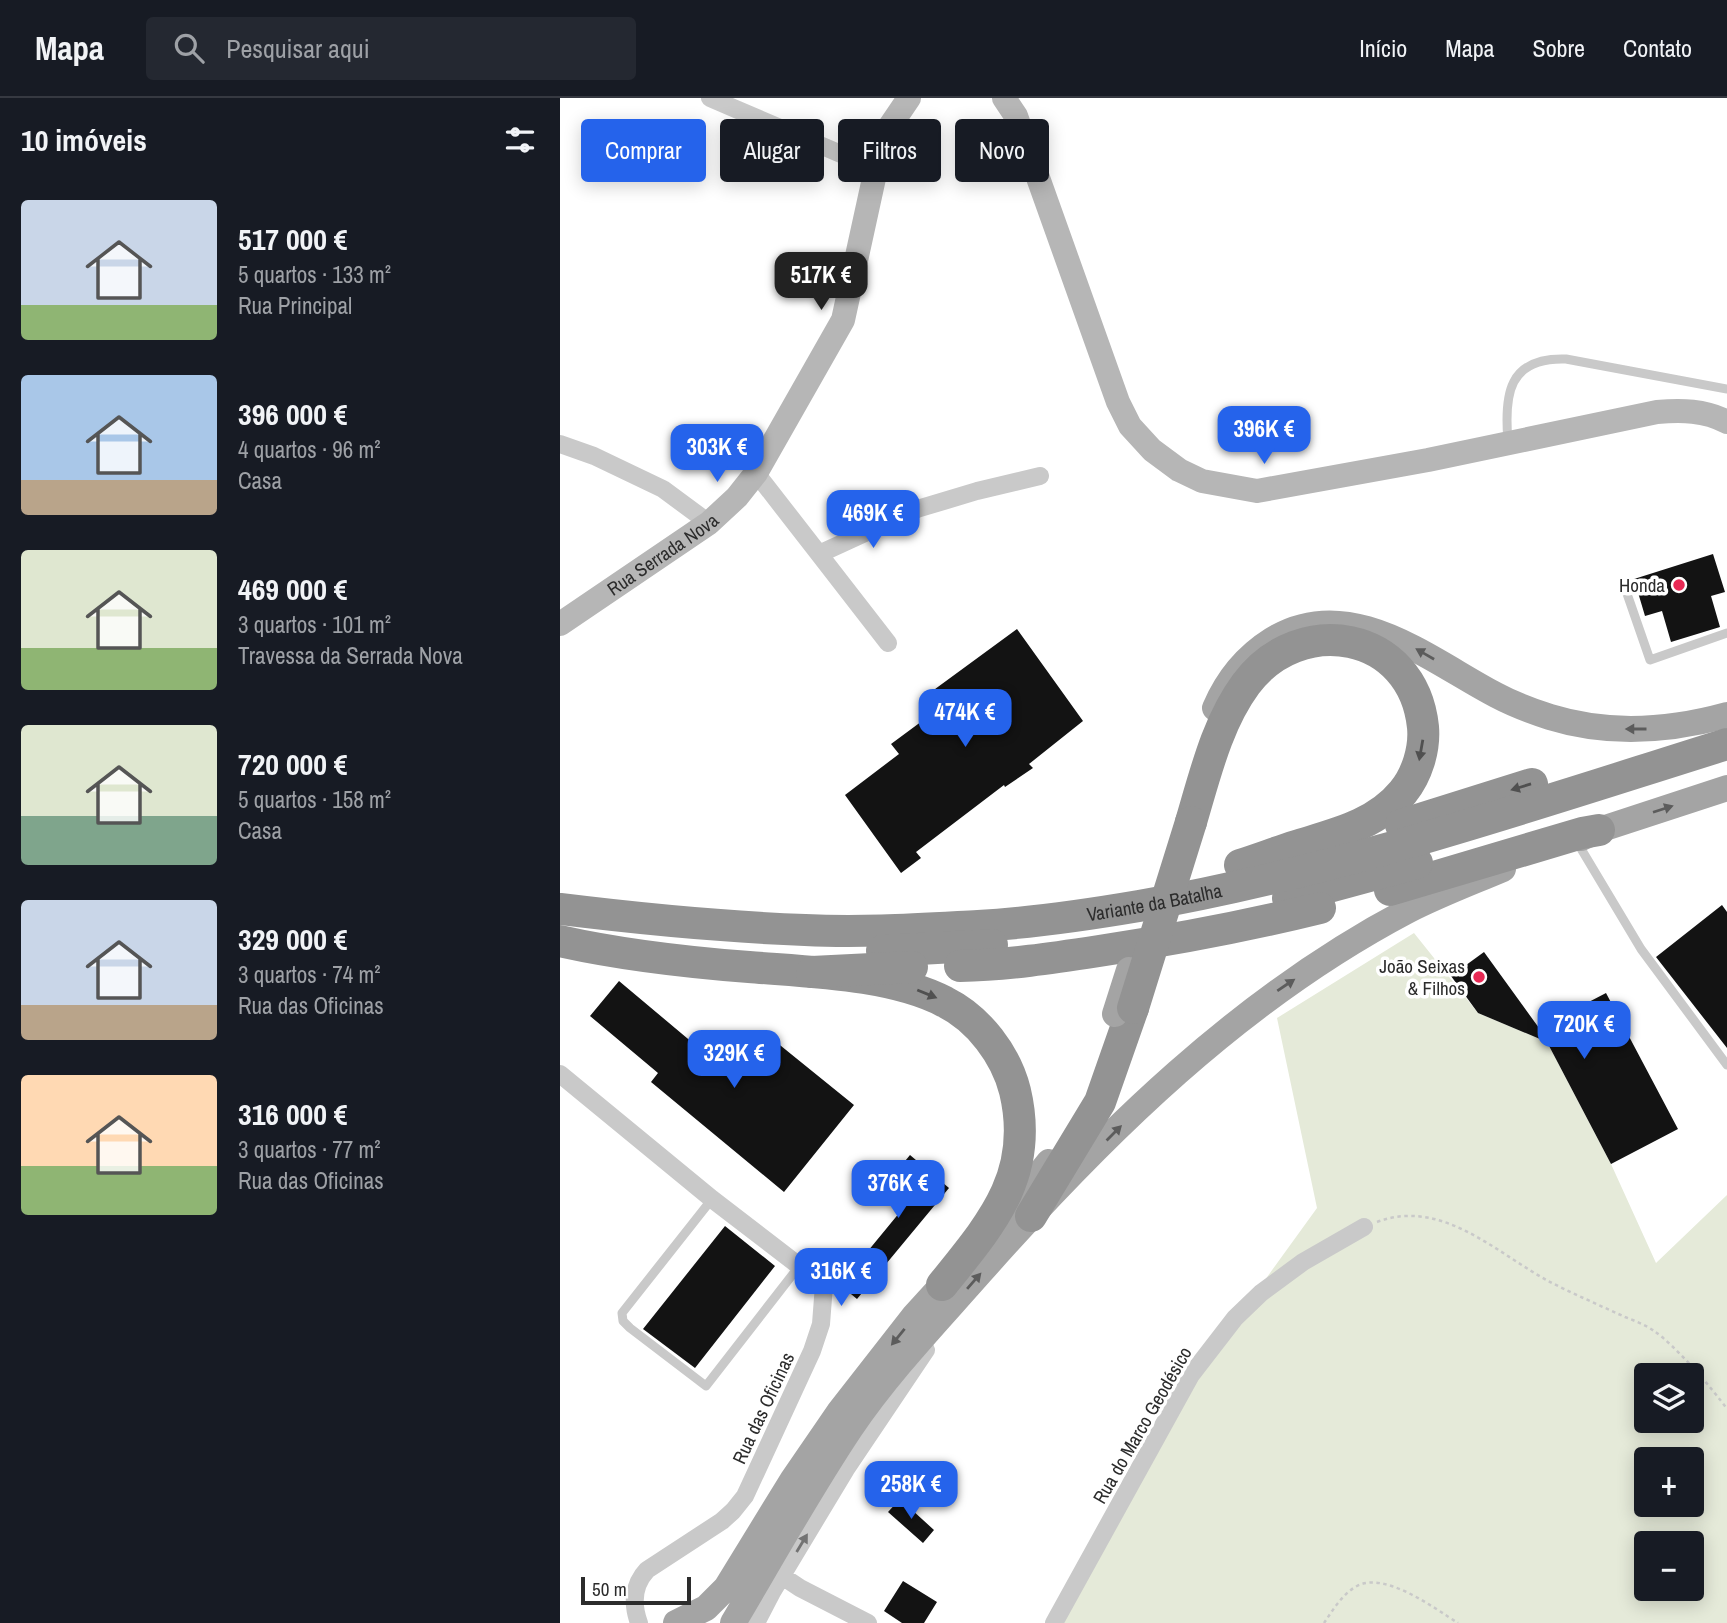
<!DOCTYPE html>
<html lang="pt">
<head>
<meta charset="utf-8">
<style>
	:root { --surface:#171b24; --page:#242831; --text:#f1f3f6; --muted:#9ea1a6; --line:#363941; --accent:#2563eb }
	body { margin:0; font-family:"Archivo Narrow",sans-serif; background:var(--page); color:var(--text); height:100vh; display:flex; flex-direction:column; font-size:26px; white-space:nowrap }
	* { box-sizing:border-box; margin:0 }
	p { font-size:23px; color:var(--muted) }
	.icon { flex:none; width:38px; height:38px; fill:none; stroke:currentColor; stroke-width:2; stroke-linecap:round; stroke-linejoin:round }
	.map { position:relative; flex:1; overflow:hidden }
	.panel { display:flex; flex-direction:column; background:var(--surface); width:560px }
	.panel>* { flex:none }
	.guide { position:absolute; left:21px; top:21px; width:665px; height:63px; display:flex; gap:14px }
	.controls { position:absolute; left:1074px; top:1265px; display:grid; gap:14px }
	.controls a { display:grid; place-items:center; width:70px; height:70px; border-radius:7px; background:var(--surface); box-shadow:0 4px 18px #0003; font-size:35px }
	.scale { position:absolute; left:21px; bottom:18px; width:110px; box-sizing:border-box; padding-left:7px; border:4px solid #2c2c2c; border-top:0; font-size:19px; line-height:24px; white-space:nowrap; color:#2c2c2c; -webkit-text-stroke:5px #fff; paint-order:stroke }
	.price { position:absolute; translate:-50% -60px; padding:0 16px; border-radius:14px; background:var(--accent); color:#fff; font-size:23px; line-height:46px; filter:drop-shadow(0 2px 4px #0008) }
	.price::after { content:''; position:absolute; left:50%; top:42px; width:21px; height:16px; margin-left:-10px; background:inherit; clip-path:polygon(0 0,100% 0,50% 100%) }
	.price.on { background:#222; color:#fff }
	ul { padding:0; list-style:none }
	li { display:flex; align-items:center; gap:21px; height:175px; padding:0 21px }
	li span { display:grid; place-items:center; flex:none; width:196px; height:140px; border-radius:7px; color:#555 }
	li>.icon { margin-inline-start:auto }
	span .icon { width:84px; height:84px; fill:#fffc; stroke-width:1 }
	li b { font-size:30px }
	h2 { display:flex; justify-content:space-between; align-items:center; height:84px; padding:0 21px; font-size:30px }
	.chip { padding:0 24px; border-radius:7px; background:var(--surface); box-shadow:0 4px 18px #0003; font-size:24px; line-height:63px }
	.chip.on { background:var(--accent); color:#fff }
	header { display:flex; align-items:center; gap:42px; box-sizing:border-box; height:98px; padding:0 35px; background:var(--surface); border-bottom:2px solid var(--line) }
	header strong { font-size:33px }
	nav { display:flex; gap:38px; margin-inline-start:auto; font-size:24px }
	.search { width:490px; height:63px; background:var(--page); display:flex; align-items:center; gap:18px; box-sizing:border-box; padding:0 24px; border-radius:7px; color:var(--muted); font-size:26px }
	main { display:flex; flex:1; min-height:0 }
	.map>svg:first-child { display:block }
</style>
</head>
<body>
<header>
<strong>Mapa</strong>
<div class="search"><svg class="icon" aria-label="search" viewBox="0 0 24 24"><circle cx="10" cy="10" r="6"/><path d="M15 15l6 6"/></svg>Pesquisar aqui</div>
<nav><a>Início</a><a>Mapa</a><a>Sobre</a><a>Contato</a></nav>
</header>
<main>
<section class="panel">
<h2>10 imóveis<svg class="icon" aria-label="filters" viewBox="0 0 24 24"><path d="M4 7h16M4 17h16"/><circle cx="9" cy="7" r="2"/><circle cx="15" cy="17" r="2"/></svg></h2>
<ul>
<li><span style="background:linear-gradient(#c9d6e8 75%,#8fb573 0)"><svg class="icon" aria-label="home" viewBox="0 0 24 24"><path d="M3 11l9-7 9 7M6 9v11h12V9"/></svg></span><div><b>517 000 €</b><p>5 quartos · 133 m²</p><p>Rua Principal</p></div></li>
<li><span style="background:linear-gradient(#a9c7e8 75%,#b9a48a 0)"><svg class="icon" aria-label="home" viewBox="0 0 24 24"><path d="M3 11l9-7 9 7M6 9v11h12V9"/></svg></span><div><b>396 000 €</b><p>4 quartos · 96 m²</p><p>Casa</p></div></li>
<li><span style="background:linear-gradient(#dfe7d0 70%,#8fb573 0)"><svg class="icon" aria-label="home" viewBox="0 0 24 24"><path d="M3 11l9-7 9 7M6 9v11h12V9"/></svg></span><div><b>469 000 €</b><p>3 quartos · 101 m²</p><p>Travessa da Serrada Nova</p></div></li>
<li><span style="background:linear-gradient(#dfe7d0 65%,#7fa58c 0)"><svg class="icon" aria-label="home" viewBox="0 0 24 24"><path d="M3 11l9-7 9 7M6 9v11h12V9"/></svg></span><div><b>720 000 €</b><p>5 quartos · 158 m²</p><p>Casa</p></div></li>
<li><span style="background:linear-gradient(#c9d6e8 75%,#b9a48a 0)"><svg class="icon" aria-label="home" viewBox="0 0 24 24"><path d="M3 11l9-7 9 7M6 9v11h12V9"/></svg></span><div><b>329 000 €</b><p>3 quartos · 74 m²</p><p>Rua das Oficinas</p></div></li>
<li><span style="background:linear-gradient(#ffd9b3 65%,#8fb573 0)"><svg class="icon" aria-label="home" viewBox="0 0 24 24"><path d="M3 11l9-7 9 7M6 9v11h12V9"/></svg></span><div><b>316 000 €</b><p>3 quartos · 77 m²</p><p>Rua das Oficinas</p></div></li>
</ul>
</section>
<div class="map">
<svg width="1167" height="1525" viewBox="0 0 1167 1525">
	<rect width="100%" height="100%" fill="#fff"/>
	<path fill="#e5ead9" fill-rule="evenodd" d="M854,835L918,915L987,944L1051,1066L1096,1165L1167,1097V1525H493L634,1280L757,1110L717,920ZM1087,1278H1132V1323H1087ZM1087,1362H1132V1407H1087ZM1087,1446H1132V1491H1087Z"/>
	<path fill="#131313" d="M1153,456L1165,494L1151,498L1160,529L1111,544L1102,513L1085,518L1074,481Z
		M457,531L523,623L469,666L473,670L445,689L444,687L356,754L361,760L341,775L285,697L339,656L331,646L377,612L373,607L378,603L371,594Z
		M1162,807L1167,814V950L1096,859Z
		M924,854L979,930L1046,895L1118,1031L1051,1066L987,944L918,915L891,878Z
		M59,883L171,977L205,935L294,1007L224,1094L91,984L98,975L30,918Z
		M350,1057L389,1090L297,1201L280,1187L340,1114L318,1096Z
		M165,1128L215,1168L135,1270L83,1231Z
		M340,1401L374,1432L363,1445L328,1414Z
		M343,1483L377,1504L364,1525H342L324,1513Z"/>
	<g fill="none" stroke-linecap="round" stroke-linejoin="round">
		<path stroke="#c9c9c9" stroke-width="2.5" stroke-dasharray="3.5 3.5" stroke-linecap="butt" d="M817,1124C883,1099 938,1157 992,1185C1016,1197 1041,1208 1065,1219C1075,1223 1086,1227 1094,1233C1115,1247 1152,1290 1167,1311
			M764,1525C773,1512 782,1496 797,1488C825,1473 874,1510 898,1525"/>
		<path stroke="#c9c9c9" stroke-width="9" d="M948,343C944,297 948,259 1006,261L1167,291
			M1064,487L1090,562L1167,535
			M1017,744L1081,851L1167,967
			M152,1101L62,1215L63,1223L70,1230L146,1288L240,1167"/>
		<path stroke="#c9c9c9" stroke-width="18" d="M150,0L316,71
			M0,346L34,358L103,391L149,425
			M196,375L259,456L357,411L417,393L480,378
			M259,456L328,545
			M0,976L152,1101L264,1187L261,1226L252,1253L185,1398L173,1413L162,1423L87,1472C73,1487 72,1506 79,1525
			M222,1478L240,1490L308,1525
			M196,1525L212,1494L286,1371L366,1252
			M494,1525L631,1277L675,1220L701,1195L743,1164L804,1129"/>
		<g stroke="#b6b6b6" stroke-width="24">
			<path d="M444,0L456,18L558,304L570,328L592,352L619,372L642,383L697,393L868,362L1097,314C1121,312 1145,312 1167,324"/>
			<path id="s1" d="M0,526L149,425L177,399L196,375L283,222L316,71L328,31L349,0"/>
		</g>
		<path stroke="#a4a4a4" stroke-width="26" d="M655,610C667,582 685,559 712,542C790,494 869,562 936,597C953,606 971,613 990,619C1048,637 1109,633 1167,617
			M1021,740L1039,732L1167,690
			M436,1130L489,1064
			M116,1525L146,1510L166,1490L233,1381L279,1314L354,1218L395,1173
			M173,1525C211,1461 248,1394 290,1331C328,1275 375,1226 420,1175C544,1035 680,901 847,813C878,797 910,785 943,771"/>
		<g stroke="#939393" stroke-width="32">
			<path d="M631,724C645,677 657,625 686,586C739,514 853,532 863,629C865,651 857,677 843,694C816,727 775,736 736,748C717,754 699,761 680,767"/>
			<path d="M841,727L972,686"/>
			<path d="M830,792L1022,735L1039,732"/>
			<path d="M728,800L857,765"/>
			<path id="s2" d="M0,811C81,821 163,829 245,832C302,835 361,831 418,828C472,825 526,817 579,808C780,773 972,707 1167,646"/>
			<path d="M0,843C62,857 125,864 189,869C249,874 332,876 385,904C419,921 446,957 455,993C475,1077 432,1125 382,1187"/>
			<path d="M322,853L432,847"/>
			<path d="M400,868C447,867 493,860 539,853C613,842 687,828 760,810"/>
			<path d="M252,874L352,869"/>
			<path d="M471,1118L540,1004L573,910"/>
		</g>
		<path stroke="#a4a4a4" stroke-width="26" d="M555,916L569,872"/>
		<path stroke="#939393" stroke-width="32" d="M573,910L631,724"/>
	</g>
	<defs><path id="oneway-solid" d="M-6-.8H1V-3.2L6.5 0L1 3.2V.8H-6Z" transform="scale(1.75)"/></defs>
	<g fill="#5c5c5c">
		<use href="#oneway-solid" transform="translate(865 556) rotate(-150)"/>
		<use href="#oneway-solid" transform="translate(1076 631) rotate(-180)"/>
		<use href="#oneway-solid" transform="translate(1103 711) rotate(-18)"/>
		<use href="#oneway-solid" transform="translate(726 887) rotate(-34)"/>
		<use href="#oneway-solid" transform="translate(554 1035) rotate(-45)"/>
		<use href="#oneway-solid" transform="translate(414 1183) rotate(-49)"/>
		<use href="#oneway-solid" transform="translate(338 1239) rotate(129)"/>
	</g>
	<g fill="#505050">
		<use href="#oneway-solid" transform="translate(861 652) rotate(100)"/>
		<use href="#oneway-solid" transform="translate(961 689) rotate(163)"/>
		<use href="#oneway-solid" transform="translate(367 896) rotate(22)"/>
	</g>
	<use fill="#737373" href="#oneway-solid" transform="translate(242 1445) rotate(-59)"/>
	<g fill="#e82954" stroke="#fff" stroke-width="2.5">
		<circle cx="1119" cy="487" r="7"/>
		<circle cx="919" cy="879" r="7"/>
	</g>
	<g text-anchor="middle" dominant-baseline="central" stroke-width="7" stroke-linejoin="round" paint-order="stroke">
		<g font-size="19" fill="#2c2c2c" stroke="#fff">
			<text stroke="none"><textPath href="#s1" startOffset="124">Rua Serrada Nova</textPath></text>
			<text stroke="none"><textPath href="#s2" startOffset="597">Variante da Batalha</textPath></text>
			<text transform="translate(203 1310) rotate(-65)">Rua das Oficinas</text>
			<text transform="translate(582 1327) rotate(-60)">Rua do Marco Geodésico</text>
		</g>
		<g font-size="19" fill="#2c2c2c" stroke="#fff" text-anchor="end">
			<text x="1105" y="487">Honda</text>
			<text x="905" y="868">João Seixas<tspan x="905" dy="22">&amp; Filhos</tspan></text>
		</g>
	</g>
</svg>
<div class="controls">
<a><svg class="icon" aria-label="layers" viewBox="0 0 24 24"><path d="M12 4l9 5-9 5-9-5zM3 14l9 5 9-5"/></svg></a>
<a>+</a>
<a>−</a>
</div>
<div class="scale">50 m</div>
<b class="price on" style="left:261px;top:214px">517K €</b>
<b class="price" style="left:704px;top:368px">396K €</b>
<b class="price" style="left:157px;top:386px">303K €</b>
<b class="price" style="left:313px;top:452px">469K €</b>
<b class="price" style="left:405px;top:651px">474K €</b>
<b class="price" style="left:1024px;top:963px">720K €</b>
<b class="price" style="left:174px;top:992px">329K €</b>
<b class="price" style="left:338px;top:1122px">376K €</b>
<b class="price" style="left:281px;top:1210px">316K €</b>
<b class="price" style="left:351px;top:1423px">258K €</b>
<div class="guide">
<a class="chip on">Comprar</a>
<a class="chip">Alugar</a>
<a class="chip">Filtros</a>
<a class="chip">Novo</a>
</div>
</div>
</main>
</body>
</html>
